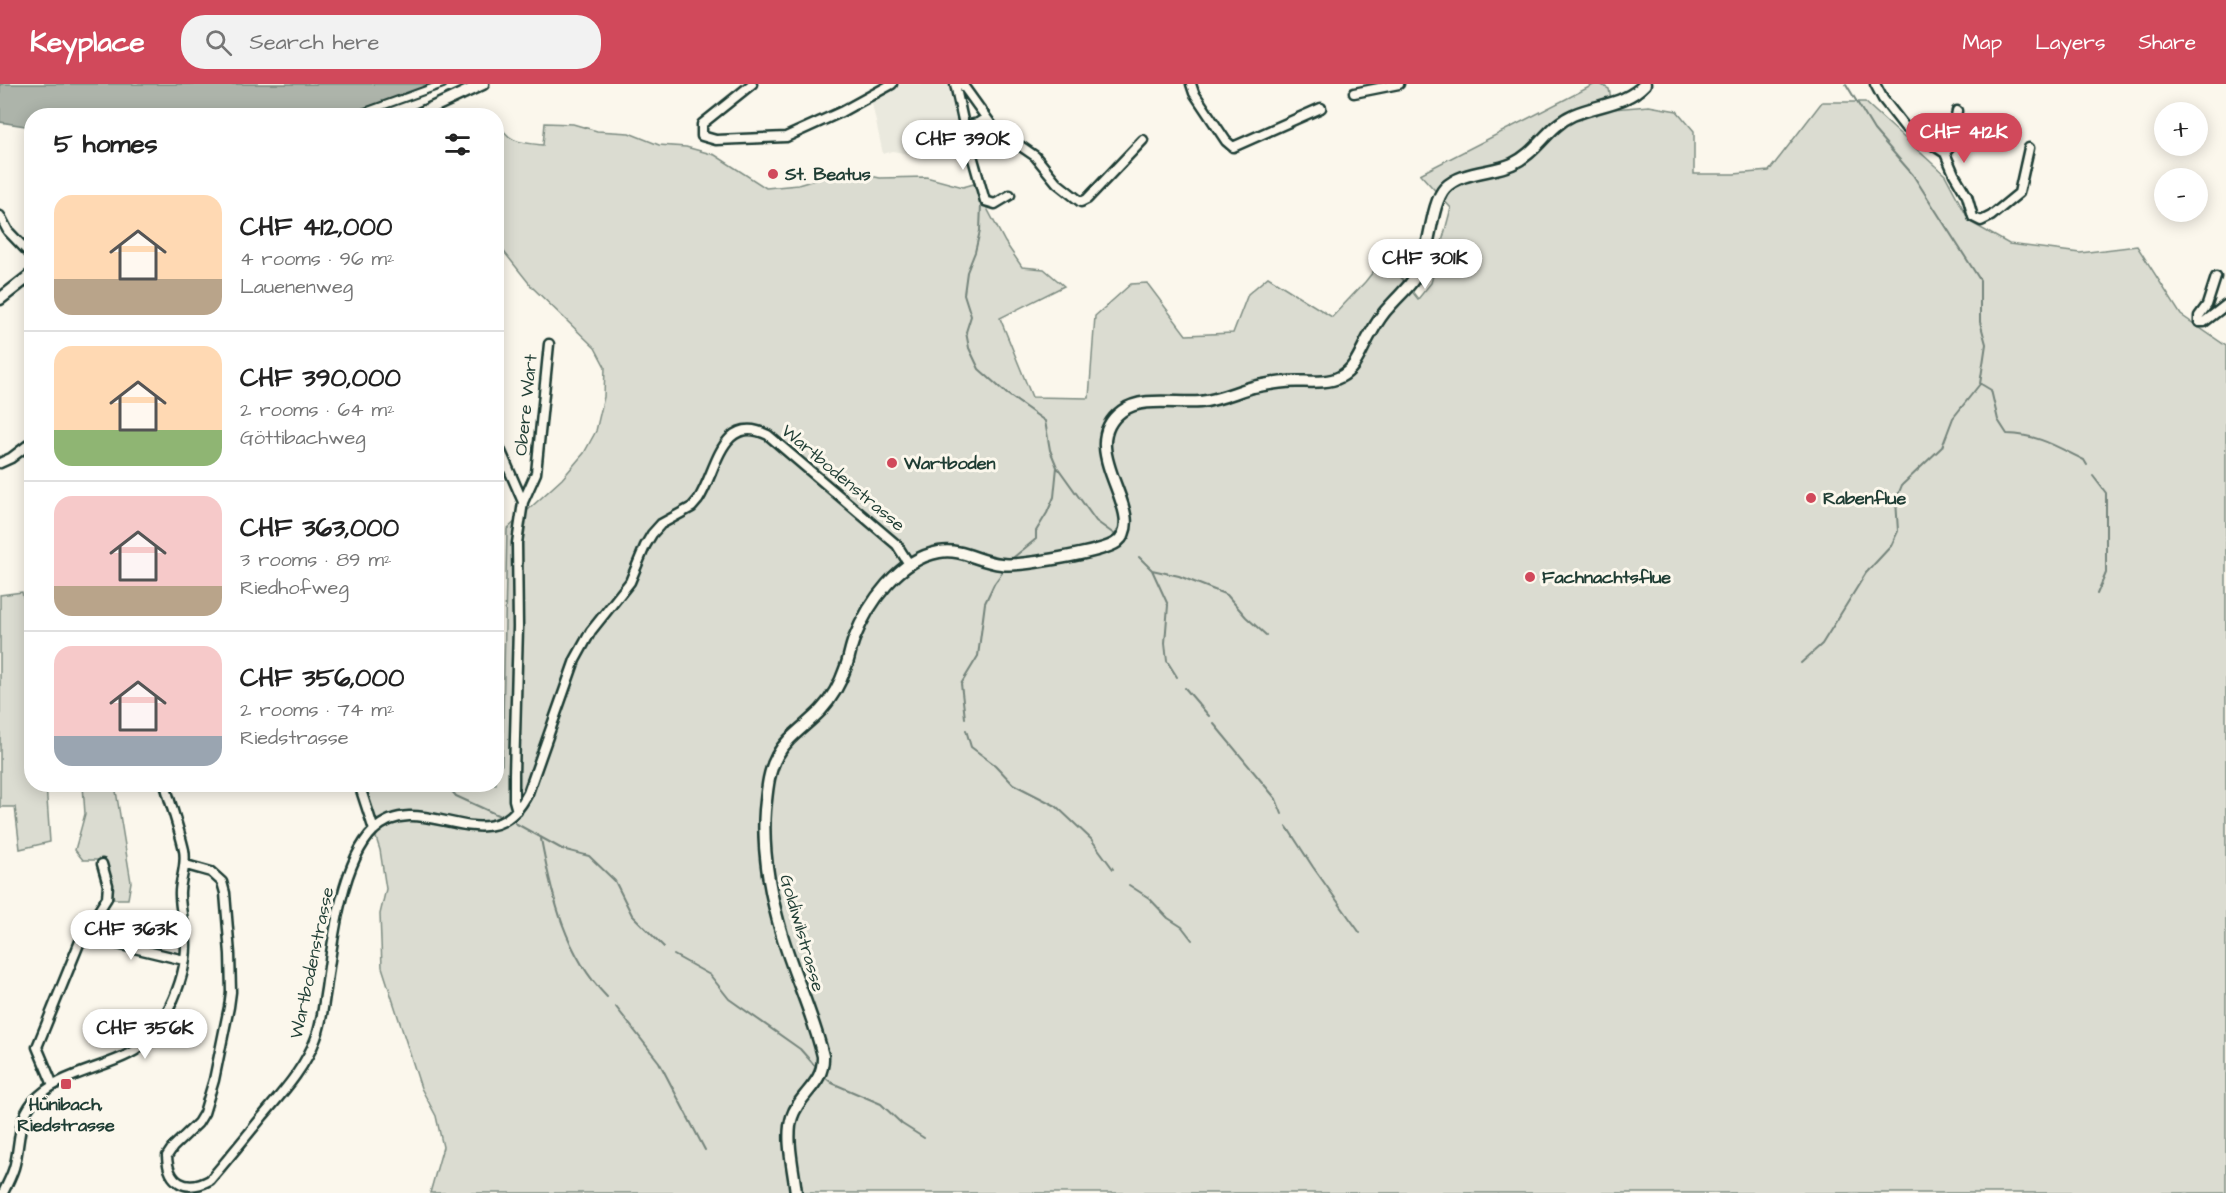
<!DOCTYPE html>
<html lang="en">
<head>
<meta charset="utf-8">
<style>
	:root { --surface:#fff; --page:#f2f2f2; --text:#222; --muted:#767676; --line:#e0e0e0; --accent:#d1495b }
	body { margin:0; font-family:"Architects Daughter",sans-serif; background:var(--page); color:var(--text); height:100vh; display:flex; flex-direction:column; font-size:22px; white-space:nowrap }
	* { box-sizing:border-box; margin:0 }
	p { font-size:20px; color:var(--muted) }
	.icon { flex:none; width:33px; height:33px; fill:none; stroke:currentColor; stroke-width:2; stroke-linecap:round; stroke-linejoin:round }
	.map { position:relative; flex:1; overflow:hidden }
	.sheet { position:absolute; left:24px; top:24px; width:480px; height:684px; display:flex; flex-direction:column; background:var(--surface); border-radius:24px; box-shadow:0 3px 15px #0003 }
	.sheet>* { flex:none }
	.controls { position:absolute; left:2154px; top:18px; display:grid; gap:12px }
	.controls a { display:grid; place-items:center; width:54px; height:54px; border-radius:50%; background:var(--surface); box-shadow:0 3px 15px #0003; font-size:30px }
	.price { position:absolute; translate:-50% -51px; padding:0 14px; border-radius:21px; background:#fff; color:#222; font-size:20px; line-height:39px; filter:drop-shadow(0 2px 3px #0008) }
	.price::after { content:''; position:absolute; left:50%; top:36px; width:18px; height:14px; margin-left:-9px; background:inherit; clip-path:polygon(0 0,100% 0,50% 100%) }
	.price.active { background:var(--accent); color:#fff }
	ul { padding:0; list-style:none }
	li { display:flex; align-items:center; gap:18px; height:150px; padding:0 30px }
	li+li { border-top:2px solid var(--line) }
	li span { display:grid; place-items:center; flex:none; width:168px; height:120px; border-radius:18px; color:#555 }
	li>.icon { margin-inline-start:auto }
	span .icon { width:72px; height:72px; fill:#fffc; stroke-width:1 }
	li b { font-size:26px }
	h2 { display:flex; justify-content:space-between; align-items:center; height:72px; padding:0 30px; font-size:26px }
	header { display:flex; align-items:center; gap:36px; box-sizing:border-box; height:84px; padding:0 30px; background:var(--accent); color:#fff }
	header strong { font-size:28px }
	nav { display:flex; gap:33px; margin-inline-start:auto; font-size:21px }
	.search { width:420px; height:54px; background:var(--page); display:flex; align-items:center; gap:15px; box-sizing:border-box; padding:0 21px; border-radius:24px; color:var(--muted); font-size:22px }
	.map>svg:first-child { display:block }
</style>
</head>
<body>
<header>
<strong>Keyplace</strong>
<div class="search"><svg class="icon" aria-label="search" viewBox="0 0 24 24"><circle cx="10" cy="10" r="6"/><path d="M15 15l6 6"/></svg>Search here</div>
<nav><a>Map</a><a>Layers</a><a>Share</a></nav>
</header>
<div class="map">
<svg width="2226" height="1109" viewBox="0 0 2226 1109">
	<rect width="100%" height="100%" fill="#fbf7ec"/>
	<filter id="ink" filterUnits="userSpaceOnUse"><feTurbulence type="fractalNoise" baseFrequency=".0167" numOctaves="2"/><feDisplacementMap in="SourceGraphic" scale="12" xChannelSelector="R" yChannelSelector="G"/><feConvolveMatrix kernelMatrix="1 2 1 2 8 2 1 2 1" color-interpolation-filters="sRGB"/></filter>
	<g filter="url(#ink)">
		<path fill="#eae9de" d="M899,0H951L963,47L952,58L920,70L914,71L893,67L883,70L871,15Z"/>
		<path fill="#dbdcd1" stroke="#7d8c82" stroke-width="1.5" d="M1595,0H1600L1609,5L1613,25L1649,22L1677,27L1694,47V90H1734L1769,87L1822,18H1865L1945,91L1970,138L2009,160L2080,169L2137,162L2181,231L2226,262V1109H430L443,1063L436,1032L421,1004L382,883L380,830L386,805L380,766L359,701L496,700L497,682L502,681L507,445L562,395L584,369L596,347L604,313L605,283L595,264L532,203L497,159V34C505,58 520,59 543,61L545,39L573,40L597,47L629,49L659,61L686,63L715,71L766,104L798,101L846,87L880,94L926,93L963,103L974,100L1005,158L1022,183L1044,185L1064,202L1000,234L1032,313L1089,314L1095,232L1131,200L1147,199L1186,251L1233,249L1248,210L1268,193L1332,233L1365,198L1385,173L1418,215L1431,199L1451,124L1420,90Z
			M22,508L31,543L32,700L46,701L50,758L20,765L15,723H0V511Z
			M83,701H115L131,798L128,815H114L105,776H83L75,766L85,730Z"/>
		<path fill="#adb4aa" stroke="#74847b" stroke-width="1.5" d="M0,0H437L343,31L32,32L31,43L0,38Z"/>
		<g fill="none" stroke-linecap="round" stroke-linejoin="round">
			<path stroke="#74847b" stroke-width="2" d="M981,120L980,147L975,168L967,188L964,210L971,232L966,248L969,264L979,285L1007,310L1045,337L1050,366L1057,383L1054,413L1047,429L1036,447V455L1014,473
				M1981,300L1991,306L1998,336L2007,350C2040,351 2055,362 2084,376L2087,381
				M1058,384L1096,437L1114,450
				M2093,392L2106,409V489L2097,510
				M1139,473L1152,486L1168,521L1165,559L1167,577L1177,593
				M1152,486L1179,492L1227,511L1246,533L1266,551
				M1801,579L1822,560L1866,489L1891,462L1898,447L1896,416L1902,401L1942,363L1953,334L1980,300L1986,260L1980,238V196L1913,91L1874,46L1846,0
				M1185,604L1209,632
				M965,634L961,600L978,572L985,519L994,500L1002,489
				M1214,640L1276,715L1282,730
				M966,646L971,663L995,681L1013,700L1056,722L1091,755L1113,785
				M446,700L456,712L502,733
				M515,739L562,765L589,772L615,797L632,831L664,863
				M1287,743L1313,783L1360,849
				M541,755C552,813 565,870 607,913
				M1129,801L1149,814L1168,834L1182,843L1192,856
				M674,871L710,891L729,915L800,965L816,983
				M616,923L659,978L705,1066
				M827,995L832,999L881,1020L902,1040L924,1054"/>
			<g stroke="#1f3d34" stroke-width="10">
				<path id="pedestrian" d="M354,32L443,0"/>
			</g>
			<g stroke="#1f3d34" stroke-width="13">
				<path id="minor" d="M752,0L702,40V52L716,56L786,53L841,28L892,0
					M955,0L966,50L985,117L995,120L1010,111
					M962,0L993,43L1035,72L1057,99L1081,118L1087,115L1143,56
					M1191,0L1194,9L1226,57L1233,63L1321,24
					M1875,0L1883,15L1905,43L1945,69L1954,90L1967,112L1973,133L1981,137L1991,132L2019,109L2029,64
					M1354,9L1399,0
					M965,42L978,39L986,34
					M1945,69L1950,63L1957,27
					M0,132L8,147L32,172
					M2216,193L2207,221L2199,232V238H2204L2226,221
					M496,356L523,418
					M0,379L11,374L32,358
					M359,700L374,746
					M517,727L514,716V690L518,543L517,459L523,418L536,389L549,260
					M186,781L211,788L222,798L225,809L230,870L231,908L229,923L214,996L204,1029L198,1039L173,1063L167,1072C168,1099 186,1109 210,1096C228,1075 245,1054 262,1033C282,1009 305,984 316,954C322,939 323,922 326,905C332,861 341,778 374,746C423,701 490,785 528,709L575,576L591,547L630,498L645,462L652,450L661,440L692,423L698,416C717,387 721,328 768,351L897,461L909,480
					M84,852L184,876
					M53,1001L37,963L81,855L107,814L108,801L102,780
					M3,1109C7,1100 13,1090 15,1080C20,1059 18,1036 32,1019C55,991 98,986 129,970C162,954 186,896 186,861C186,843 179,825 180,807C181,792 187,781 184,766C179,744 171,722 165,700"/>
			</g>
			<g stroke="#1f3d34" stroke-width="15">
				<path id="tertiary" d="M796,1109C794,1087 785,1054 792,1033C800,1008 824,1001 823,972C813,930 794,892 782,851C770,811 762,768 765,726C767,708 768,688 777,672C787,653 806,642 821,626C831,615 840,600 845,585C849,576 850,565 854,555C868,519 899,475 939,468C962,464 979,478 1001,480C1018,483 1104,468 1117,458C1151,430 1072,364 1122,327C1142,312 1176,320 1200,318C1219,316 1235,308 1253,303C1263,301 1274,299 1285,298C1301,296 1325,301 1340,293C1357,284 1361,265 1371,249C1376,240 1382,230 1389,223C1404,206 1413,201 1422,179C1430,160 1432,118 1445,104C1461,87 1492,89 1512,80C1537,69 1548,42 1573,31C1599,20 1625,21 1645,0"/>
			</g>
			<g stroke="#1f3d34" stroke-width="15">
				<path id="secondary" d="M414,32L483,0
					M0,215L32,190"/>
			</g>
			<use href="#pedestrian" stroke="#fbf7ec" stroke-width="6"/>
			<use href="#minor" stroke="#fbf7ec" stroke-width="8"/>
			<use href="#tertiary" stroke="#fbf7ec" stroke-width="10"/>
			<use href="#secondary" stroke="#fbf7ec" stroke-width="10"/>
		</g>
	</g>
	<g fill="#d1495b" stroke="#fbf7ec" stroke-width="2">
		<circle cx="773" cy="90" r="6"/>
		<circle cx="892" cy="379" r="6"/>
		<circle cx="1811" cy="414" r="6"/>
		<circle cx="1530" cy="493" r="6"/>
		<rect x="60" y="994" width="12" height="12" rx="3"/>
	</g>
	<g text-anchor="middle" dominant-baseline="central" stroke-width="6" stroke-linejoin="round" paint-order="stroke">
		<g font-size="18" font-weight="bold" fill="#1f3d34" stroke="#fbf7ec" text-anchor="start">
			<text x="785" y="90">St. Beatus</text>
			<text x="904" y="379">Wartboden</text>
			<text x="1823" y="414">Rabenflue</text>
			<text x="1542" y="493">Fachnachtsflue</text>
			<text x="66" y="1020" text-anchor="middle">Hünibach,<tspan x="66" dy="21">Riedstrasse</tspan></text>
		</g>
		<g font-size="18" fill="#1f3d34" stroke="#fbf7ec">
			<text transform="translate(526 321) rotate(-84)">Obere Wart</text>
			<text transform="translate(843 394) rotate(40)">Wartbodenstrasse</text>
			<text transform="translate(802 849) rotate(74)">Goldiwilstrasse</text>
			<text transform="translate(312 879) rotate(-78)">Wartbodenstrasse</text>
		</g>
	</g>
</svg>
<div class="controls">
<a>+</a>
<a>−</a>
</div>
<b class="price active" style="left:1964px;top:80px">CHF 412K</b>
<b class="price" style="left:963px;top:87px">CHF 390K</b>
<b class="price" style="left:1425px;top:206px">CHF 301K</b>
<b class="price" style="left:131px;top:877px">CHF 363K</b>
<b class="price" style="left:145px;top:976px">CHF 356K</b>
<section class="sheet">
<h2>5 homes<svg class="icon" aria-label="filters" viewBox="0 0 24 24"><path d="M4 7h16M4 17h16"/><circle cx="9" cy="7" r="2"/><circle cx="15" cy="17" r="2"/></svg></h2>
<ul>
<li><span style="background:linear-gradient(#ffd9b3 70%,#b9a48a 0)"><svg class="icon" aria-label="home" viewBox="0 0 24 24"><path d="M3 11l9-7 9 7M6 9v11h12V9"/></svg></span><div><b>CHF 412,000</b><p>4 rooms · 96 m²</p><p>Lauenenweg</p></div></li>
<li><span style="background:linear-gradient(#ffd9b3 70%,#8fb573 0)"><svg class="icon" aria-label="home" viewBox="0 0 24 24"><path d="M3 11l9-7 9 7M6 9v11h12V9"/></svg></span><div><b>CHF 390,000</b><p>2 rooms · 64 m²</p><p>Göttibachweg</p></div></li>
<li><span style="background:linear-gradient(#f6c9c9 75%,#b9a48a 0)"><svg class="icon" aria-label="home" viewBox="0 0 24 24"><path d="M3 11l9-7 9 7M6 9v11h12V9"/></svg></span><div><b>CHF 363,000</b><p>3 rooms · 89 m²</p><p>Riedhofweg</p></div></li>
<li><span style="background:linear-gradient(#f6c9c9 75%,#9aa5b1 0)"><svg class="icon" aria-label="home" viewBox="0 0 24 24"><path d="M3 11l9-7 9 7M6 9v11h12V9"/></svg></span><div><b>CHF 356,000</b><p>2 rooms · 74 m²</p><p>Riedstrasse</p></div></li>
</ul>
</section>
</div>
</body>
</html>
